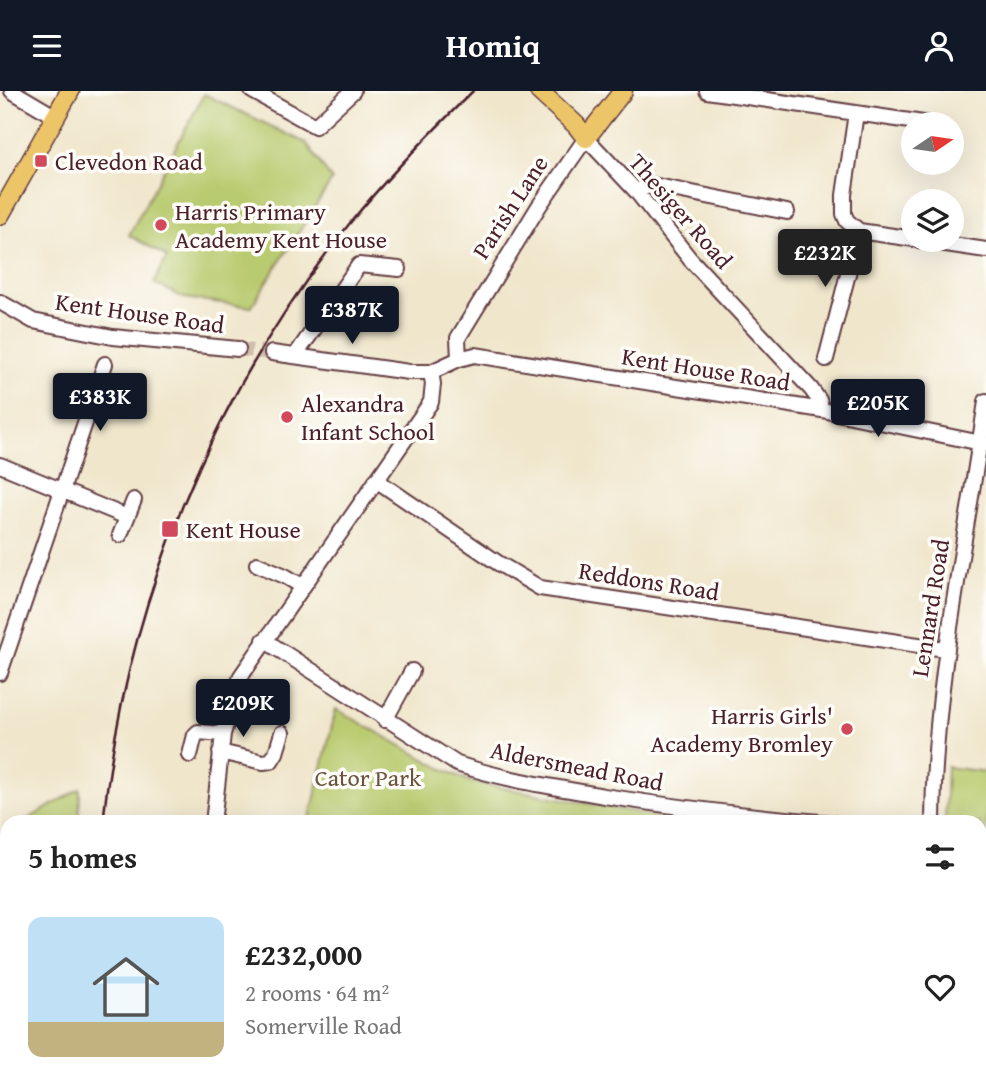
<!DOCTYPE html>
<html lang="en">
<head>
<meta charset="utf-8">
<style>
	:root { --surface:#fff; --page:#f6f6f6; --text:#222; --muted:#767676; --accent:#111827 }
	body { margin:0; font-family:"Gentium Book Plus",serif; background:var(--page); color:var(--text); height:100vh; display:flex; flex-direction:column; font-size:26px; white-space:nowrap }
	* { box-sizing:border-box; margin:0 }
	p { font-size:23px; color:var(--muted) }
	.icon { flex:none; width:38px; height:38px; fill:none; stroke:currentColor; stroke-width:2; stroke-linecap:round; stroke-linejoin:round }
	.map { position:relative; flex:1; overflow:hidden }
	.panel { position:absolute; left:0px; top:724px; width:987px; height:275px; display:flex; flex-direction:column; background:var(--surface); border-radius:21px 21px 0 0; box-shadow:0 7px 28px #0002 }
	.panel>* { flex:none }
	.needle { width:46px; rotate:77deg }
	.buttons { position:absolute; left:901px; top:21px; display:grid; gap:14px }
	.buttons a { display:grid; place-items:center; width:63px; height:63px; border-radius:50%; background:var(--surface); box-shadow:0 7px 28px #0002; font-size:35px }
	.price { position:absolute; translate:-50% -60px; padding:0 16px; border-radius:7px; background:var(--accent); color:#fff; font-size:23px; line-height:46px; filter:drop-shadow(0 2px 4px #0008) }
	.price::after { content:''; position:absolute; left:50%; top:42px; width:21px; height:16px; margin-left:-10px; background:inherit; clip-path:polygon(0 0,100% 0,50% 100%) }
	.price.active { background:#222; color:#fff }
	ul { padding:0; list-style:none }
	li { display:flex; align-items:center; gap:21px; height:175px; padding:0 28px }
	li span { display:grid; place-items:center; flex:none; width:196px; height:140px; border-radius:14px; color:#555 }
	li>.icon { margin-inline-start:auto }
	span .icon { width:84px; height:84px; fill:#fffc; stroke-width:1 }
	li b { font-size:30px }
	h2 { display:flex; justify-content:space-between; align-items:center; height:84px; padding:0 28px; font-size:30px }
	header { display:flex; justify-content:space-between; align-items:center; height:91px; padding:0 28px; background:var(--accent); color:#fff; font-size:32px; font-weight:600 }
	.map>svg:first-child { display:block }
</style>
</head>
<body>
<header><svg class="icon" aria-label="menu" viewBox="0 0 24 24"><path d="M4 6h16M4 12h16M4 18h16"/></svg>Homiq<svg class="icon" aria-label="person" viewBox="0 0 24 24"><circle cx="12" cy="8" r="4"/><path d="M4 21q1-7 8-7t8 7"/></svg></header>
<div class="map">
<svg width="986" height="998" viewBox="0 0 986 998">
	<rect width="100%" height="100%" fill="#fdfcf7"/>
	<filter id="ink" filterUnits="userSpaceOnUse"><feTurbulence type="fractalNoise" baseFrequency=".0143" numOctaves="2"/><feDisplacementMap in="SourceGraphic" scale="14" xChannelSelector="R" yChannelSelector="G"/><feConvolveMatrix kernelMatrix="1 2 1 2 8 2 1 2 1" color-interpolation-filters="sRGB"/></filter>
	<filter id="wash" filterUnits="userSpaceOnUse"><feTurbulence type="fractalNoise" baseFrequency=".00686" numOctaves="4" result="noise"/><feDisplacementMap in="SourceGraphic" scale="28" xChannelSelector="R" yChannelSelector="G"/><feGaussianBlur stdDeviation="1.57" result="paint"/><feColorMatrix in="noise" values="0 0 0 0 0 0 0 0 0 0 0 0 0 0 0 0 0 1.4 0 .05"/><feComposite in="paint" operator="in"/></filter>
	<g filter="url(#wash)">
		<rect width="100%" height="100%" fill="#f0e6cc"/>
		<path fill="#b9cb6f" stroke="#82754d" stroke-width="2" d="M204,3L306,52L332,89L251,216L184,207L154,192L167,166L129,144Z
			M336,618L441,677L471,691L689,731H309Z
			M947,676L986,681V847L980,848V732L945,731Z
			M80,698L79,731H23Z
			M7,741V956L0,945V745Z
			M986,853V998H963L962,992H980V854Z
			M432,992H778L779,998H455Z"/>
		<g fill="none" stroke-linecap="round" stroke-linejoin="round">
			<path stroke="#7bbaef" stroke-width="2.5" d="M578,998L581,992"/>
			<path stroke="#7bbaef" stroke-width="18" d="M980,850L986,849"/>
		</g>
	</g>
	<g filter="url(#ink)">
		<g fill="none" stroke-linecap="round" stroke-linejoin="round">
			<path stroke="#cfbeac" stroke-width="14" stroke-dasharray="14 7" stroke-linecap="butt" d="M238,258L272,262"/>
			<g stroke="#633d43" stroke-width="18">
				<path id="minor" d="M12,0L56,26
					M252,0L315,35L353,0
					M707,0L930,33
					M856,22L844,104V123L847,130L859,140L914,148
					M636,100L652,94L787,121
					M919,149L986,159
					M0,211L33,230L113,246L238,258
					M272,262L409,281H431
					M295,265L359,174L399,178
					M459,268L458,247L539,115L586,47L636,100L690,168L811,298L819,309L822,319
					M826,268L859,140
					M0,374L127,426
					M376,389L498,472L540,497L945,558
					M120,444L134,409
					M257,473L285,485L302,495
					M264,549L457,673C505,689 554,696 604,705C680,717 756,726 833,732
					M0,582L105,273
					M385,629L412,580
					M220,661L263,671L271,670L276,662L282,642
					M190,664L195,644L198,641L223,643
					M213,732L223,643L241,585L431,311L433,293L431,281L459,268L475,264L822,319L986,353
					M933,732C934,589 966,451 986,310
					M222,992V998
					M392,992L425,998
					M949,992L950,998
					M292,998L326,992"/>
			</g>
			<g stroke="#633d43" stroke-width="21">
				<path id="major" d="M539,0L576,34L586,47L623,0
					M0,124L70,0"/>
			</g>
			<use href="#minor" stroke="#fff" stroke-width="14"/>
			<use href="#major" stroke="#edc569" stroke-width="18"/>
			<path stroke="#4a1f2b" stroke-width="2" d="M0,967L7,977
				M17,992L21,998"/>
			<path stroke="#4a1f2b" stroke-width="2.5" d="M103,732C126,512 211,304 350,132C388,85 430,42 473,0
				M0,958L7,968
				M23,992L27,998
				M110,992L111,998"/>
		</g>
	</g>
	<g fill="#d1495b" stroke="#fdfcf7" stroke-width="2.5">
		<rect x="34" y="63" width="14" height="14" rx="3.5"/>
		<circle cx="161" cy="134" r="7"/>
		<circle cx="287" cy="326" r="7"/>
		<rect x="161" y="429" width="18" height="18" rx="3.5"/>
		<circle cx="847" cy="638" r="7"/>
	</g>
	<g text-anchor="middle" dominant-baseline="central" stroke-width="7" stroke-linejoin="round" paint-order="stroke">
		<g font-size="24" fill="#4a1f2b" stroke="#fdfcf7" text-anchor="start">
			<text x="55" y="70">Clevedon Road</text>
			<text x="175" y="120">Harris Primary<tspan x="175" dy="28">Academy Kent House</tspan></text>
			<text x="301" y="312">Alexandra<tspan x="301" dy="28">Infant School</tspan></text>
			<text x="186" y="438">Kent House</text>
			<text x="833" y="624" text-anchor="end">Harris Girls'<tspan x="833" dy="28">Academy Bromley</tspan></text>
		</g>
		<g font-size="24" fill="#4a1f2b" stroke="#fdfcf7">
			<text transform="translate(510 116) rotate(-57)">Parish Lane</text>
			<text transform="translate(681 120) rotate(49)">Thesiger Road</text>
			<text transform="translate(140 222) rotate(8)">Kent House Road</text>
			<text transform="translate(706 278) rotate(9)">Kent House Road</text>
			<text transform="translate(649 490) rotate(9)">Reddons Road</text>
			<text transform="translate(930 517) rotate(-81)">Lennard Road</text>
			<text transform="translate(577 675) rotate(11)">Aldersmead Road</text>
		</g>
		<g font-size="24" fill="#6b533f" stroke="#fdfcf7">
			<text x="368" y="686">Cator Park</text>
		</g>
	</g>
</svg>
<div class="buttons">
<a><svg class="needle" viewBox="-14 -14 28 28"><path d="M0-13l5 13h-10z" fill="#e53935"/><path d="M0 13l5-13h-10z" fill="#767676"/></svg></a>
<a><svg class="icon" aria-label="layers" viewBox="0 0 24 24"><path d="M12 4l9 5-9 5-9-5zM3 14l9 5 9-5"/></svg></a>
</div>
<b class="price active" style="left:825px;top:198px">£232K</b>
<b class="price" style="left:352px;top:255px">£387K</b>
<b class="price" style="left:100px;top:342px">£383K</b>
<b class="price" style="left:878px;top:348px">£205K</b>
<b class="price" style="left:243px;top:648px">£209K</b>
<section class="panel">
<h2>5 homes<svg class="icon" aria-label="filters" viewBox="0 0 24 24"><path d="M4 7h16M4 17h16"/><circle cx="9" cy="7" r="2"/><circle cx="15" cy="17" r="2"/></svg></h2>
<ul>
<li><span style="background:linear-gradient(#bfe0f5 75%,#c2b280 0)"><svg class="icon" aria-label="home" viewBox="0 0 24 24"><path d="M3 11l9-7 9 7M6 9v11h12V9"/></svg></span><div><b>£232,000</b><p>2 rooms · 64 m²</p><p>Somerville Road</p></div><svg class="icon" aria-label="heart" viewBox="0 0 24 24"><path d="M12 20l-8-8c-3-5 5-10 8-4 3-6 11-1 8 4z"/></svg></li>
</ul>
</section>
</div>
</body>
</html>
